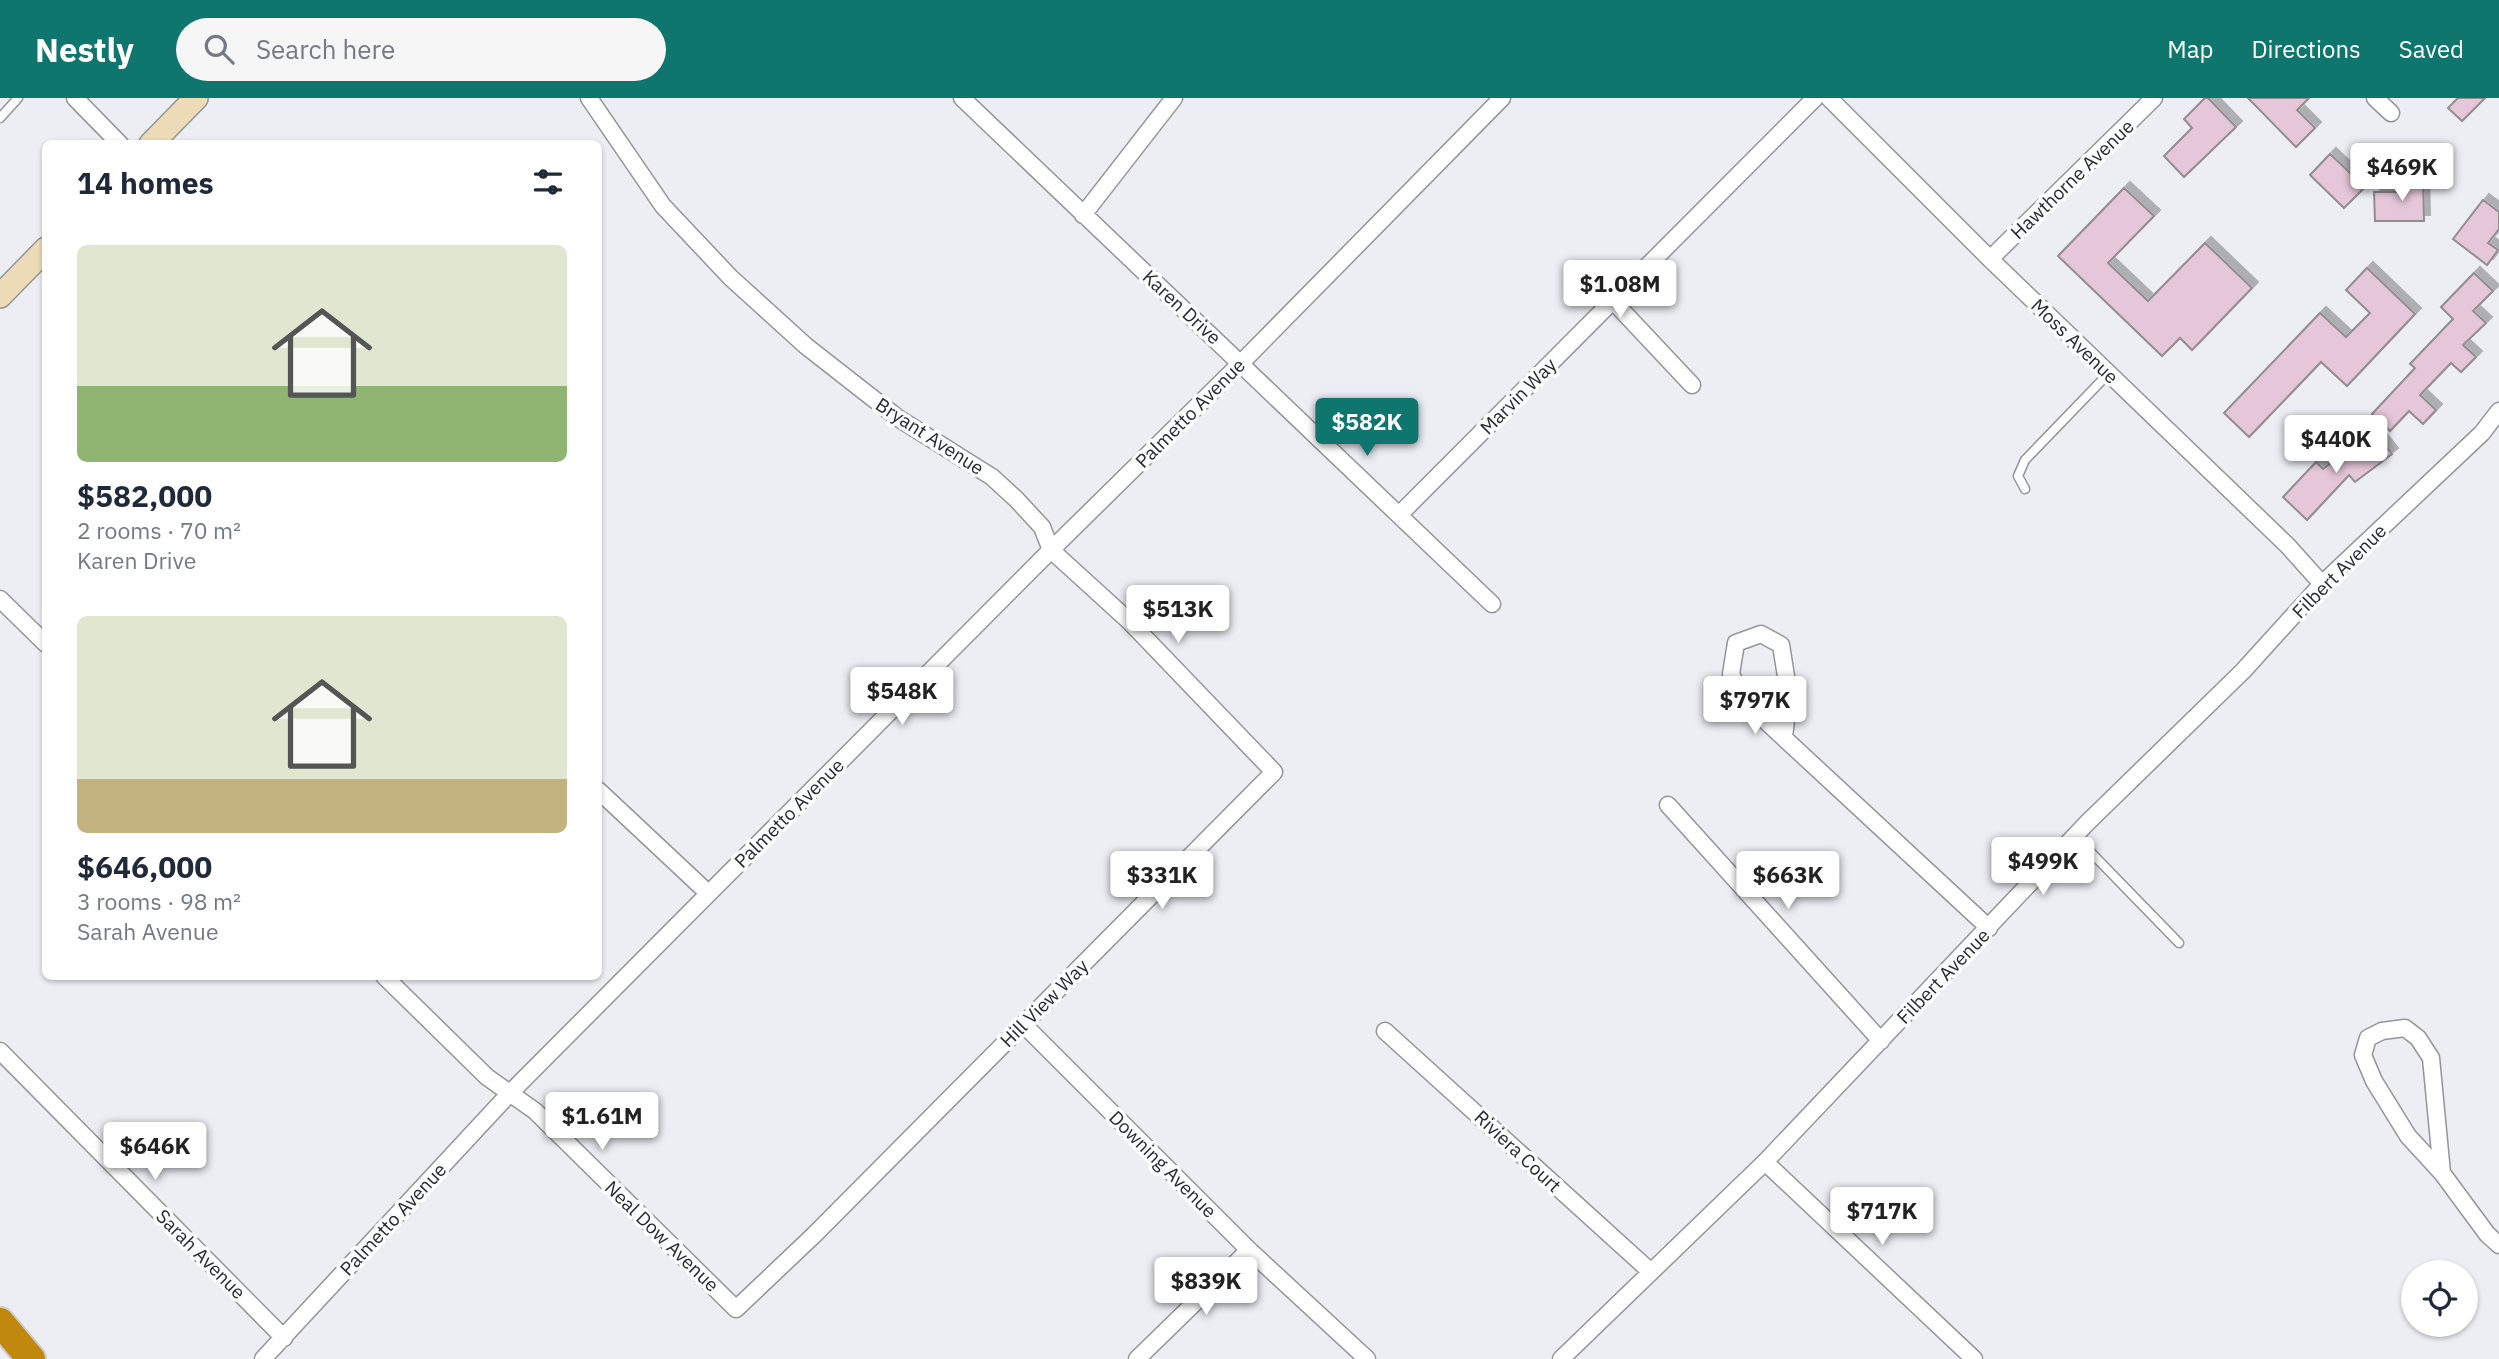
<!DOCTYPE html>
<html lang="en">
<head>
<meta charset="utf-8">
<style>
	:root { --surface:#fff; --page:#f6f6f7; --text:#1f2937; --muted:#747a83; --accent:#0f766e }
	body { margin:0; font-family:"IBM Plex Sans",sans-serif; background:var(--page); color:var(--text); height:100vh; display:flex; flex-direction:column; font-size:26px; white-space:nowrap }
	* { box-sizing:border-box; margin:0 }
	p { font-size:23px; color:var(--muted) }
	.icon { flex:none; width:38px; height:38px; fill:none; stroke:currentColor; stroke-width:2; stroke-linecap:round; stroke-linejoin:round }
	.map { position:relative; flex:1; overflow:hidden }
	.details { position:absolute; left:42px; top:42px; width:560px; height:840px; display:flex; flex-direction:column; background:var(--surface); border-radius:10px; box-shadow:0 2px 5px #0004 }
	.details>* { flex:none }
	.buttons { position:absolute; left:2401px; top:1162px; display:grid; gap:14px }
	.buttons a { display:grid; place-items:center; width:77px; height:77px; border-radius:50%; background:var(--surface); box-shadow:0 2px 5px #0004; font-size:35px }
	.price { position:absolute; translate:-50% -60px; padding:0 16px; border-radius:7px; background:#fff; color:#222; font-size:23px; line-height:46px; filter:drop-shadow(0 2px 4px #0008) }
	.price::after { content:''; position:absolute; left:50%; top:42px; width:21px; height:16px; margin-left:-10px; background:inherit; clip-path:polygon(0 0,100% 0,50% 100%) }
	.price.active { background:var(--accent); color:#fff }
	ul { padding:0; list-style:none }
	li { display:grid; align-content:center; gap:14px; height:371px; padding:0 35px }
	li span { display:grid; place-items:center; height:217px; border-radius:10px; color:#555 }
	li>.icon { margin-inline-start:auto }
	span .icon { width:126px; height:126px; fill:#fffc; stroke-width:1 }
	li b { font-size:30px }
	h2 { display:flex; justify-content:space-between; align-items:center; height:84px; padding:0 35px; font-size:30px }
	header { display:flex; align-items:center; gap:42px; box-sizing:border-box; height:98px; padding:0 35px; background:var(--accent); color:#fff }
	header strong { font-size:33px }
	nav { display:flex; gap:38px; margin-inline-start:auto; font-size:24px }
	.search { width:490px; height:63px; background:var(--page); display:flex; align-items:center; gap:18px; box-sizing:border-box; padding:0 24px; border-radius:38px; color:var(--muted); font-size:26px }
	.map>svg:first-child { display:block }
</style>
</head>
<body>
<header>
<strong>Nestly</strong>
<div class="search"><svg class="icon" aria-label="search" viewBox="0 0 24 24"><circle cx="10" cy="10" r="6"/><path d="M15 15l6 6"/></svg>Search here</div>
<nav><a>Map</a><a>Directions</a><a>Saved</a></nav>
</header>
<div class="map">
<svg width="2499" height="1261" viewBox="0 0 2499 1261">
	<defs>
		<filter id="shadow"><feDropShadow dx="6" dy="-6" stdDeviation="0" flood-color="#0004"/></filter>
	</defs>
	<rect width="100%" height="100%" fill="#eceef4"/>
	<path fill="#e6c7d9" stroke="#938d90" stroke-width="2" filter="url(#shadow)" d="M2205,0H2208L2236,29L2184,79L2164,58L2192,30L2184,21Z
		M2248,0H2309L2297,12L2315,30L2296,49Z
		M2458,0H2485L2462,23L2448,10Z
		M2330,56L2365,89L2344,110L2310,77Z
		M2403,79H2423L2424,123H2375L2374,94H2404Z
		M2124,90L2154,118L2108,165L2148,203L2205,145L2252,190L2192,252L2180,240L2162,258L2058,158Z
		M2483,102L2499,114V131L2488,145L2498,152L2487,167L2453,141Z
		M2367,170L2415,216L2347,288L2321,264L2249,339L2224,315L2320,215L2346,239L2370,215L2346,192Z
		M2474,175L2493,193L2473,213L2486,225L2463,247L2476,259L2461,274L2451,265L2420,297L2436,312L2423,326L2409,313L2390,333L2372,316L2415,270L2410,266L2453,221L2441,209Z
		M2374,333L2392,356L2355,384L2349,377L2307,422L2283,399L2316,364L2323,371Z"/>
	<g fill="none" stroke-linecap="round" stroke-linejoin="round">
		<g stroke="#93959a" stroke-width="11">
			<path id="lane" d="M0,20L18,0
				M2025,391L2018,378L2025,362L2108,276
				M2075,738L2179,845"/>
		</g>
		<g stroke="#93959a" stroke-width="19">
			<path id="street" d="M75,0L120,46
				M962,0L1492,506
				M1829,0L1990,161L2288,448L2322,486
				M2375,0L2391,15
				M1083,117L1174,0
				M1990,161L2154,0
				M1613,203L1692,287
				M1399,417L1815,0
				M0,501L46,546
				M1784,639L1789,597L1781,547L1761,536L1736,545L1731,576L1744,603L1989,830
				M598,692L708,795
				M1668,707L1881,943
				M384,878L487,979L535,1013L736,1211L814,1137L1274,674L1129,523L1051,452L1042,429L1016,401L992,379L898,320L806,248L731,180L663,108L589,0
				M1023,926L1249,1152L1367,1261
				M1385,933L1651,1174
				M0,953L284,1240
				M1765,1064L1974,1261
				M2442,1075L2431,960L2418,940L2405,930L2382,933L2368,940L2363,957L2374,983L2408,1038L2442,1075L2487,1136L2499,1147
				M263,1261L510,995L1051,452L1241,265L1502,0
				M1137,1261L1249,1152
				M1561,1261L1765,1064L2087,725L2243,573L2322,486L2482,335L2499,313"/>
		</g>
		<g stroke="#93959a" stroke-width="26">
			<path id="secondary" d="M151,46L196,0
				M0,198L46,151"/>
		</g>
		<g stroke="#cbcccc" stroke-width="32">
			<path id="highway" d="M0,1224L31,1261"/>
		</g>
		<use href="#lane" stroke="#fff" stroke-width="8"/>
		<use href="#street" stroke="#fff" stroke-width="16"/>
		<use href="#secondary" stroke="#ecdbb6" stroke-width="23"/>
		<use href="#highway" stroke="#c0880c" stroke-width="28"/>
	</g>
	<g text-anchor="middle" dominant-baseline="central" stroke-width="7" stroke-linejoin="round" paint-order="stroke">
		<g font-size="19" fill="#28292b" stroke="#fbfcfe">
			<text transform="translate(2072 81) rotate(-44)">Hawthorne Avenue</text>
			<text transform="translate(1182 209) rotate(43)">Karen Drive</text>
			<text transform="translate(2075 243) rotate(44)">Moss Avenue</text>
			<text transform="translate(1518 298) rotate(-45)">Marvin Way</text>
			<text transform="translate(1190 315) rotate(-45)">Palmetto Avenue</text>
			<text transform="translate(930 338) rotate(33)">Bryant Avenue</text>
			<text transform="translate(2339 473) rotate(-45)">Filbert Avenue</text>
			<text transform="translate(789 715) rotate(-45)">Palmetto Avenue</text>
			<text transform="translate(1943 878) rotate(-46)">Filbert Avenue</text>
			<text transform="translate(1044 905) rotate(-45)">Hill View Way</text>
			<text transform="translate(1518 1053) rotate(43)">Riviera Court</text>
			<text transform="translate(1163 1066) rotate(45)">Downing Avenue</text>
			<text transform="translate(393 1121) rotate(-47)">Palmetto Avenue</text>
			<text transform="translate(662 1138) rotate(44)">Neal Dow Avenue</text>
			<text transform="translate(201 1156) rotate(45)">Sarah Avenue</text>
		</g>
	</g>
</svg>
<div class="buttons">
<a><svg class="icon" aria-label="locate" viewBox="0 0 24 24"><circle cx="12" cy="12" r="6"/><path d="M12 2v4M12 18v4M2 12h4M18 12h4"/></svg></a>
</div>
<b class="price" style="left:2402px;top:105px">$469K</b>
<b class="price" style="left:1620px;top:222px">$1.08M</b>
<b class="price active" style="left:1367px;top:360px">$582K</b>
<b class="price" style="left:2336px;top:377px">$440K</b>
<b class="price" style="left:1178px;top:547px">$513K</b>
<b class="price" style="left:902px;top:629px">$548K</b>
<b class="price" style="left:1755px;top:638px">$797K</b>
<b class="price" style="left:2043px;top:799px">$499K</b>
<b class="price" style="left:1162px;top:813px">$331K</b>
<b class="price" style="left:1788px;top:813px">$663K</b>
<b class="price" style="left:602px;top:1054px">$1.61M</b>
<b class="price" style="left:155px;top:1084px">$646K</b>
<b class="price" style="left:1882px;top:1149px">$717K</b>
<b class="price" style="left:1206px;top:1219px">$839K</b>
<section class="details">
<h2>14 homes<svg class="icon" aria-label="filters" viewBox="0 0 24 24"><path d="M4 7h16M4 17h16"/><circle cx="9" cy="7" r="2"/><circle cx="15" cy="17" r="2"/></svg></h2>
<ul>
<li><span style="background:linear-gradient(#dfe7d0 65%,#8fb573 0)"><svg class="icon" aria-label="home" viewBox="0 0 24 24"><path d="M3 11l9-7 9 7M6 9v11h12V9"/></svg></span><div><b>$582,000</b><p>2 rooms · 70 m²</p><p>Karen Drive</p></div></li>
<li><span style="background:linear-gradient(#dfe7d0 75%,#c2b280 0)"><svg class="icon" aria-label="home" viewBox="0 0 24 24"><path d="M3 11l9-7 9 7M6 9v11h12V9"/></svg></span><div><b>$646,000</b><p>3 rooms · 98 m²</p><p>Sarah Avenue</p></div></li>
</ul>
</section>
</div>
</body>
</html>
